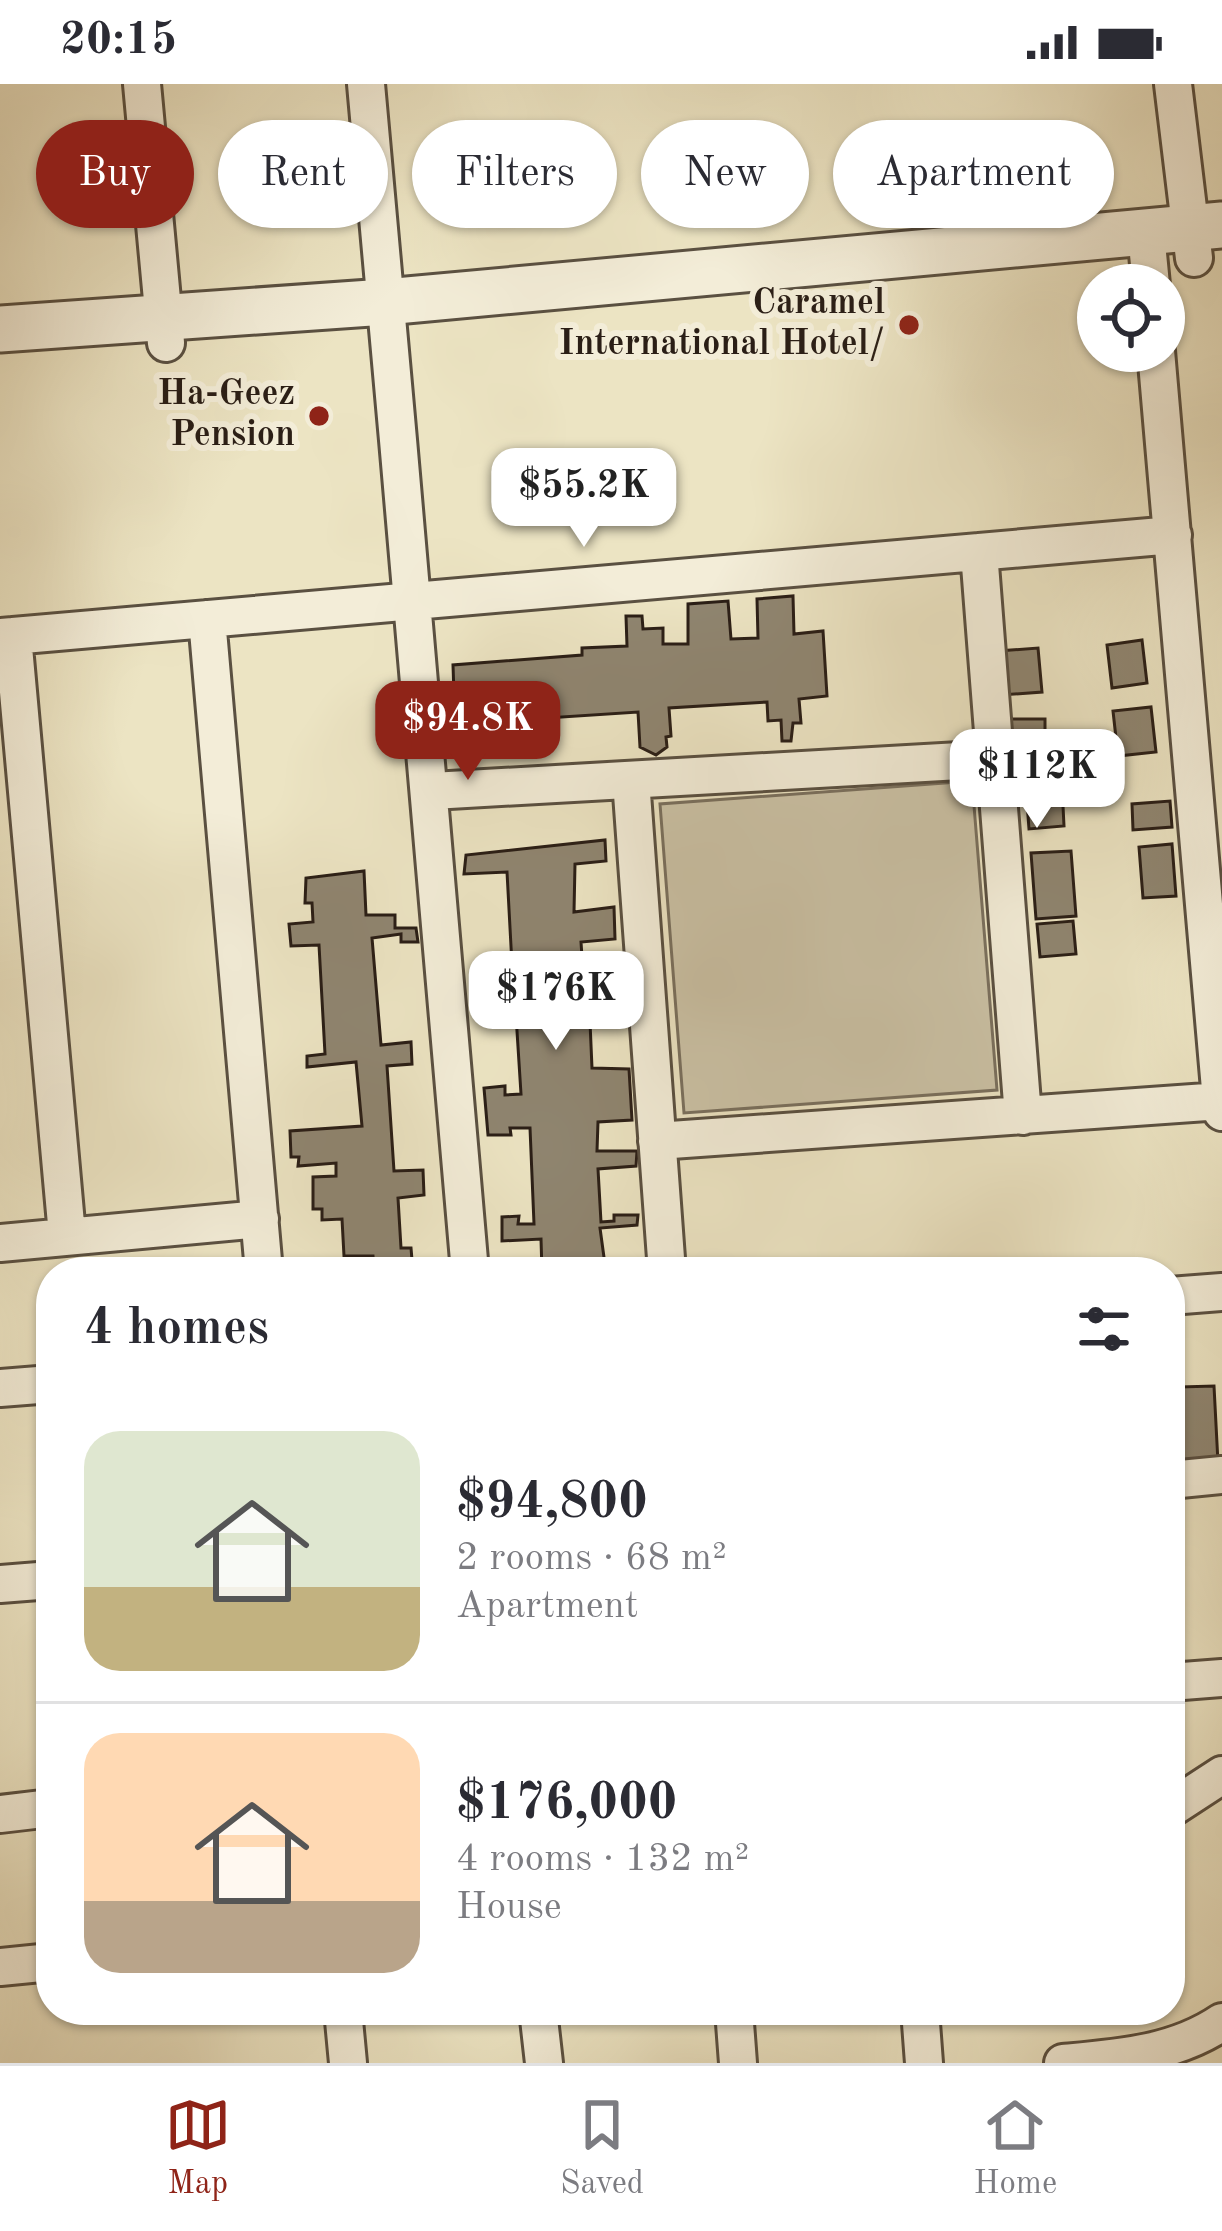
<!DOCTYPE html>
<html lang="en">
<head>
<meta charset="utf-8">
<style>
	:root { --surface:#fff; --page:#f2f2f3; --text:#2b2b33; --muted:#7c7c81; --line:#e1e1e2; --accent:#8f2418 }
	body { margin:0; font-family:"Old Standard TT",serif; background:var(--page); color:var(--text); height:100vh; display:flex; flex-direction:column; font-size:45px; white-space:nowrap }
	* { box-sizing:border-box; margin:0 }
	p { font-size:39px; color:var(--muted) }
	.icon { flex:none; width:66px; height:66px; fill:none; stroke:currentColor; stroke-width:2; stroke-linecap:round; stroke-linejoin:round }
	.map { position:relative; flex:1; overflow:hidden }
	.sheet { position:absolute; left:36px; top:1173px; width:1149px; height:768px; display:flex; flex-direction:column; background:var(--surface); border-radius:48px; box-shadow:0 3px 9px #0004 }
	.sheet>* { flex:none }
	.guide { position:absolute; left:36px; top:36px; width:1152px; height:108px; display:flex; gap:24px }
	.fabs { position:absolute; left:1077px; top:180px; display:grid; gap:24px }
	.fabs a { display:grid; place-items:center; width:108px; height:108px; border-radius:50%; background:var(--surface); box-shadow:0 3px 9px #0004; font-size:60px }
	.price { position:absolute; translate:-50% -102px; padding:0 27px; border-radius:24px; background:#fff; color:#222; font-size:39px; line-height:78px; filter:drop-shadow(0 3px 6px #0008) }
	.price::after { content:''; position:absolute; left:50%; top:72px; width:36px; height:27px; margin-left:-18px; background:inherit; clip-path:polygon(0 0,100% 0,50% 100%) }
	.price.active { background:var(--accent); color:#fff }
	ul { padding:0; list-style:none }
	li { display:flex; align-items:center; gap:36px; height:300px; padding:0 48px }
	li+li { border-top:3px solid var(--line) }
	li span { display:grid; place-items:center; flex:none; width:336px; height:240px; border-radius:36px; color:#555 }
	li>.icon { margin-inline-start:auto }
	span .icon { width:144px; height:144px; fill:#fffc; stroke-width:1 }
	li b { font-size:51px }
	h2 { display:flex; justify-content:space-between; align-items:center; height:144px; padding:0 48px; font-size:51px }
	.tag { padding:0 42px; border-radius:54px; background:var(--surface); box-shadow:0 3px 9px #0004; font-size:42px; line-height:108px }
	.tag.active { background:var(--accent); color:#fff }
	.status { display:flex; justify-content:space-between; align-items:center; height:84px; padding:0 60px; background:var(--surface); direction:ltr }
	.status svg { height:33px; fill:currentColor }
	.menu { display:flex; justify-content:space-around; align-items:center; height:168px; border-top:3px solid var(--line); background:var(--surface); font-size:33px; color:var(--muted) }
	.menu a { display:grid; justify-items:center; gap:6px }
	.menu .active { color:var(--accent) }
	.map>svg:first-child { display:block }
</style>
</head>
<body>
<div class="status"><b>20:15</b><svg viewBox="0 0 49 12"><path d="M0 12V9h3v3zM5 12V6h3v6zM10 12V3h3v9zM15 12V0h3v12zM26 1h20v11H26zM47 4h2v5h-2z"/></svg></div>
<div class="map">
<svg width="1222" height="1979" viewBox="0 0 1222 1979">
	<rect width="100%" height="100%" fill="#ece4c3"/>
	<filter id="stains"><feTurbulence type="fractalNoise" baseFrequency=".00167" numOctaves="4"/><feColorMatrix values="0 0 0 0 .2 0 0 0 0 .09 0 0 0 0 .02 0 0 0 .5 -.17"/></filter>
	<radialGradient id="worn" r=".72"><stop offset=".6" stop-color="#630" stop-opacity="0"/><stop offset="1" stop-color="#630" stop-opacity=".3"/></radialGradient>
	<path fill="#cbc2a6" stroke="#7a705e" stroke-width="3" d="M972,697L997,1006L684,1029L660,720Z"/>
	<path fill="#8f8570" stroke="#2a1e16" stroke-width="3" d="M793,512L794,550L823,547L827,612L799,615L801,639H793L791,657H782L781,636L768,637L767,618L669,624L671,652L666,653L667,663L656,671L640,663L638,628L455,640L453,581L582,571V564L627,562L626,532H642L643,545L663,544V560H688V520L728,517L731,555L758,554L757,515Z
		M1142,556L1147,599L1112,604L1107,561Z
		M1038,564L1042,608L1001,611L998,567Z
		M1151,623L1156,668L1118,672L1113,627Z
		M1005,635H1045V683H1005Z
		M1062,702L1064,742L1029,745L1026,705Z
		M1170,717L1172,743L1133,746L1132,720Z
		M605,756L606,777L575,780L574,828L614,823L615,855L581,858L585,918L620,917L619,935L590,938L592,984L629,985L632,1036L598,1038L597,1067H637L636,1082L598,1085L601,1138L614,1137V1131H638L637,1141L600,1144L606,1188H542L541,1155L502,1157V1133L519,1132L518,1140H534L530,1044H510L511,1051H488L484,1004L505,1002V1011L521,1010L514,900H493V914H476L474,881H512L507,788L464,790L466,771Z
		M1172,760L1176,812L1143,814L1139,763Z
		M1071,767L1076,832L1036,835L1031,769Z
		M364,787L366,831H395V844H416L418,858H401V850L372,854L381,961L411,958L412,980L387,982L394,1087L423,1086L424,1111L398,1114L401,1164H411L413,1188H374L373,1172H344L342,1135L322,1136V1125H313V1093L336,1092V1079L298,1082L299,1073H291L290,1047L362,1042L356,978L307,983V972L325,970L319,861L291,862L289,840L313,838L312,819H305L306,794Z
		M1073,837L1076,870L1040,873L1037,840Z
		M1179,1270L1180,1303L1214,1302L1219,1398L1170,1410V1271Z"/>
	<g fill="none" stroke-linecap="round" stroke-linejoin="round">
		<g stroke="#5a5041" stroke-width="42">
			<path id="minor" d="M142,0L166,259
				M366,0C401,396 439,792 470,1188
				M1173,0L1194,174
				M1146,149L1151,201
				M1156,267L1222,1028
				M979,468L1023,1032
				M207,535L264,1188
				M13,552L67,1151
				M0,553L1173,451
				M631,696L667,1188
				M432,707L995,675
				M657,1057L1221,1017
				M0,1159L260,1135
				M1170,1212L1222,1208
				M0,1304L51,1300
				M1170,1396L1222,1391
				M0,1500L51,1496
				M1170,1598L1222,1594
				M1170,1725L1222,1691
				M0,1730L51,1724
				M0,1883L51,1878
				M343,1926L348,1979
				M538,1926L544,1979
				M734,1926L738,1979
				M920,1926L924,1979
				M1063,1979C1118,1974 1175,1970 1222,1938"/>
		</g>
		<g stroke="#5a5041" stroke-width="51">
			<path id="tertiary" d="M0,245L385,218L1222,141"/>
		</g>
		<use href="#minor" stroke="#f3edd8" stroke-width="36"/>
		<use href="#tertiary" stroke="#f3edd8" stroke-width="45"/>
	</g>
	<g fill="#8f2418" stroke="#f3edd8" stroke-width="4.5">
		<circle cx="909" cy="241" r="12"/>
		<circle cx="319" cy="332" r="12"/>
	</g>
	<g text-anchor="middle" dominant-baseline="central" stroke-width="12" stroke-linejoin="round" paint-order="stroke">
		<g font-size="36" font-weight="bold" fill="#2a1e16" stroke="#f3edd8" text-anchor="end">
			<text x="885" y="220">Caramel<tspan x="885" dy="41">International Hotel/</tspan></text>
			<text x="295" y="311">Ha-Geez<tspan x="295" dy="41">Pension</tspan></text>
		</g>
	</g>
	<rect width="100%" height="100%" filter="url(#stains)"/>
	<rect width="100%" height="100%" fill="url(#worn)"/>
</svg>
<div class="fabs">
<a><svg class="icon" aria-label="locate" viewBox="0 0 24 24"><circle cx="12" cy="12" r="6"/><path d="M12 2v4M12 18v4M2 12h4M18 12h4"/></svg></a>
</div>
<b class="price" style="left:584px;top:466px">$55.2K</b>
<b class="price active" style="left:468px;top:699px">$94.8K</b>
<b class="price" style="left:1037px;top:747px">$112K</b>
<b class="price" style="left:556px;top:969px">$176K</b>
<div class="guide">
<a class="tag active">Buy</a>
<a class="tag">Rent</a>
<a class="tag">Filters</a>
<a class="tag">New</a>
<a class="tag">Apartment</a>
</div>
<section class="sheet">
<h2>4 homes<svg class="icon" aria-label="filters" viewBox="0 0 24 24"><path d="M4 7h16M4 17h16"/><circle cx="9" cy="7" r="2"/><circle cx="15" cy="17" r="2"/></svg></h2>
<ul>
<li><span style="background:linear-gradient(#dfe7d0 65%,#c2b280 0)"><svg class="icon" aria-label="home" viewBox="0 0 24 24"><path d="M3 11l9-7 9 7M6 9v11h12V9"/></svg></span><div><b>$94,800</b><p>2 rooms · 68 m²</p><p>Apartment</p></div></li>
<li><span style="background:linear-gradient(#ffd9b3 70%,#b9a48a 0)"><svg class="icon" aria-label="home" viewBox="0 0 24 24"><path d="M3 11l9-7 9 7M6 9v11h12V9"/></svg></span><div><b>$176,000</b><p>4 rooms · 132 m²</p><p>House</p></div></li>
</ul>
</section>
</div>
<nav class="menu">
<a class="active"><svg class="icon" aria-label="map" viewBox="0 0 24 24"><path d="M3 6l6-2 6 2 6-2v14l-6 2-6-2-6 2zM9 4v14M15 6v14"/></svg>Map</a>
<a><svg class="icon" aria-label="saved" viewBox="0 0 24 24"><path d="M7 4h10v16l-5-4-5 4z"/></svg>Saved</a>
<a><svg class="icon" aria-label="home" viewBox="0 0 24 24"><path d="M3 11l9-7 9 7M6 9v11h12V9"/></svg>Home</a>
</nav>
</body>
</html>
